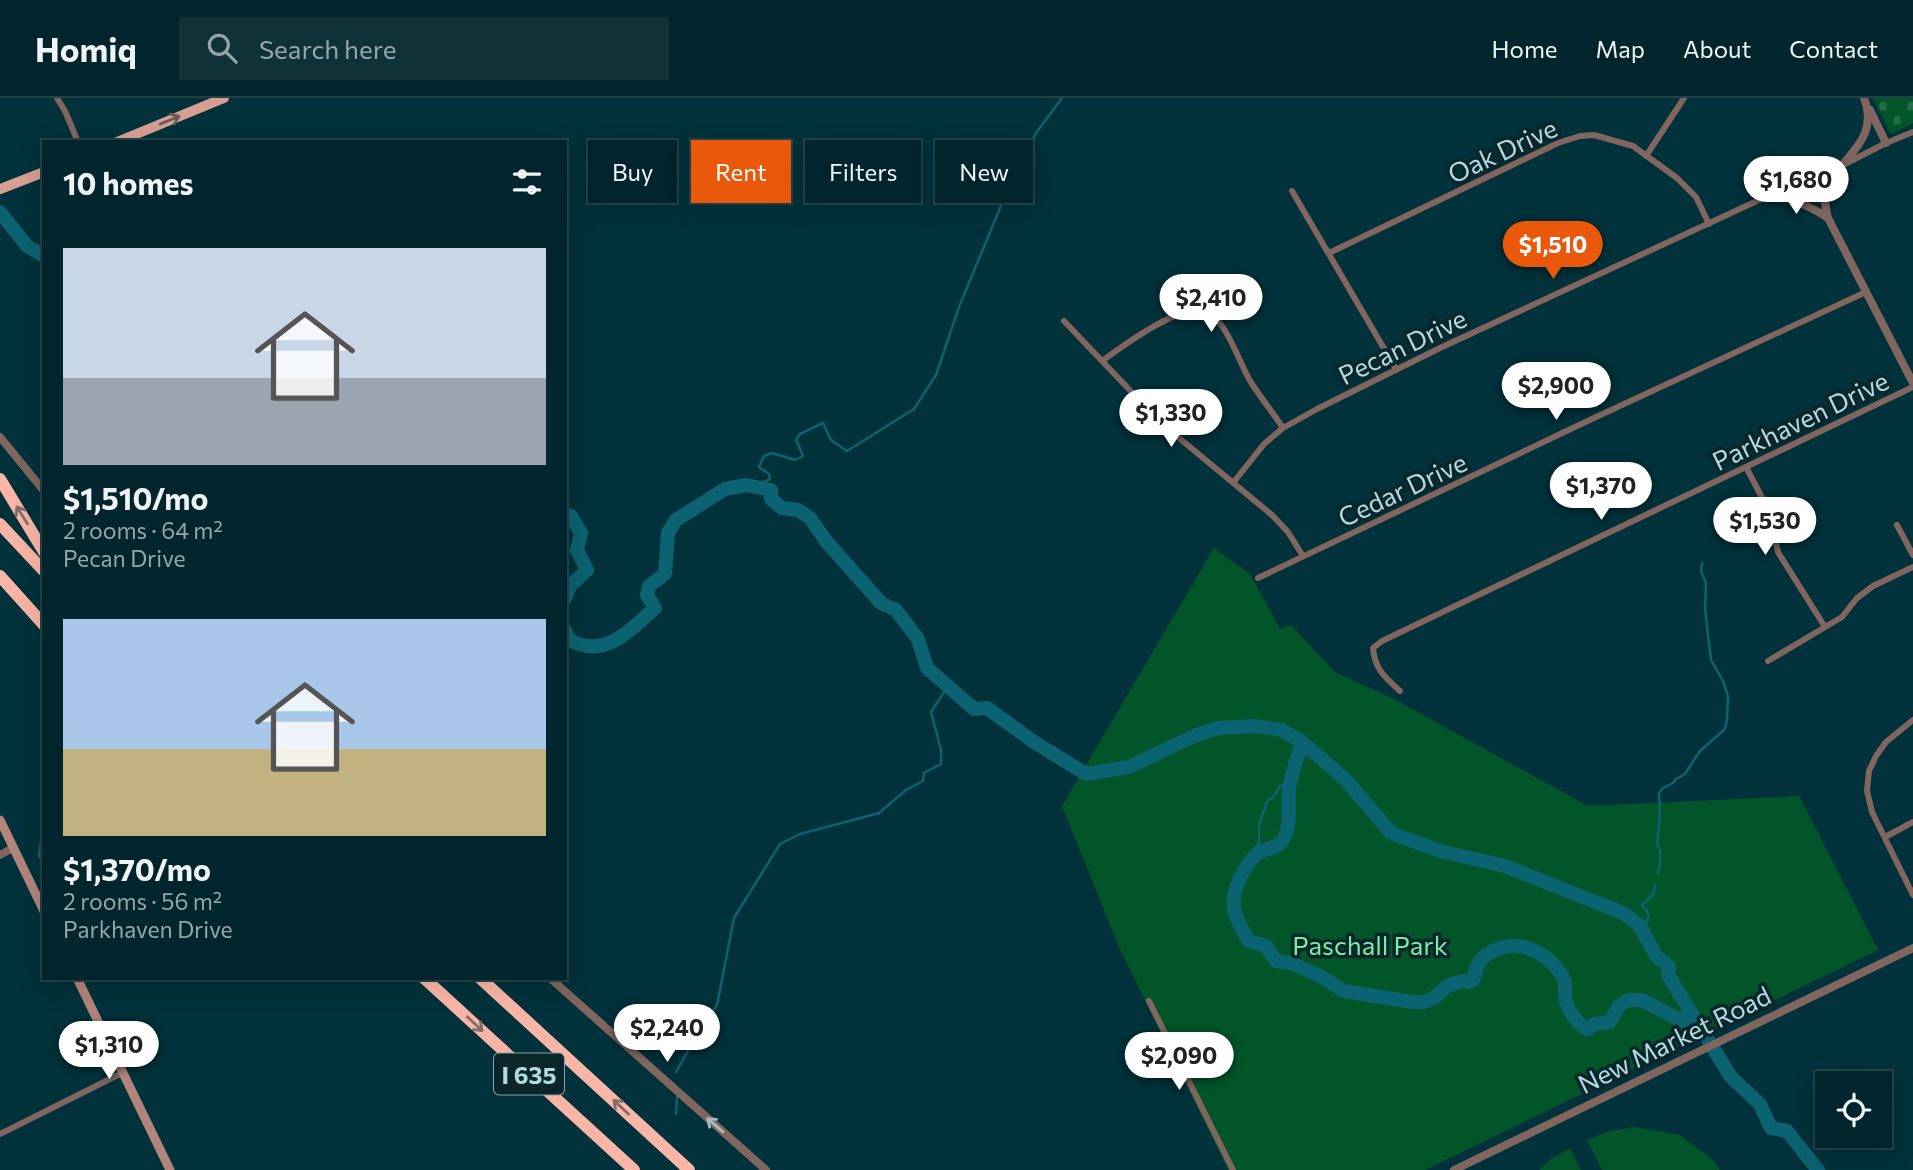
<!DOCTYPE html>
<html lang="en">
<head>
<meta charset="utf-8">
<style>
	:root { --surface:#01252c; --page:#0f3138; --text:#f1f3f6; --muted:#96a5a9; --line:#234248; --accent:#ea580c }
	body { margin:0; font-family:Commissioner,sans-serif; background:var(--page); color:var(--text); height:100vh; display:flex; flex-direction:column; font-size:26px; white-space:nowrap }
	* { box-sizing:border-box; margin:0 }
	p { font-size:23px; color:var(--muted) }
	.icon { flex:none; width:38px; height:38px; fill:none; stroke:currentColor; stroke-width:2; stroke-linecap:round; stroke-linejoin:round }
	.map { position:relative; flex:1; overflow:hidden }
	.sheet { position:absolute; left:42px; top:42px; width:525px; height:840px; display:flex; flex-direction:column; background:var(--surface); border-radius:0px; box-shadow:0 7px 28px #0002,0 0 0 2px var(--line) }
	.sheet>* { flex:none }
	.hud { position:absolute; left:588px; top:42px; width:665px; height:63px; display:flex; gap:14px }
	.controls { position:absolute; left:1815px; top:973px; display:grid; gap:14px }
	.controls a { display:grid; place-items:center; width:77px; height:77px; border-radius:0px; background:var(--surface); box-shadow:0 7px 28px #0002,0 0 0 2px var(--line); font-size:35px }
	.price { position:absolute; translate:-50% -60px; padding:0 16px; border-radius:24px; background:#fff; color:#222; font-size:23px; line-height:46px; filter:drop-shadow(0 2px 4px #0008) }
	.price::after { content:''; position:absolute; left:50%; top:42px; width:21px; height:16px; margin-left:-10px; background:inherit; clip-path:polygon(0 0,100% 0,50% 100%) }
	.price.active { background:var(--accent); color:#fff }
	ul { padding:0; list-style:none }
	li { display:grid; align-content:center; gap:14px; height:371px; padding:0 21px }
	li span { display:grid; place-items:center; height:217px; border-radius:0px; color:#555 }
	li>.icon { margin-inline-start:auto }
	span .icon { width:126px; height:126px; fill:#fffc; stroke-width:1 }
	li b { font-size:30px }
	h2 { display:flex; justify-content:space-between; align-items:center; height:84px; padding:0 21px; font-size:30px }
	.tag { padding:0 24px; border-radius:0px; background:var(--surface); box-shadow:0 7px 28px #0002,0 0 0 2px var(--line); font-size:24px; line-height:63px }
	.tag.active { background:var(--accent); color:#fff }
	header { display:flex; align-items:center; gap:42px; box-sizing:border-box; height:98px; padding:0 35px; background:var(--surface); border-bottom:2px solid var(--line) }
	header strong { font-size:33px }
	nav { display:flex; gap:38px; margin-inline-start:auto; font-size:24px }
	.search { width:490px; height:63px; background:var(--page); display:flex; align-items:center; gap:18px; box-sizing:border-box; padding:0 24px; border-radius:0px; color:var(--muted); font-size:26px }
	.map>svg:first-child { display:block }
</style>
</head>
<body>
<header>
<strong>Homiq</strong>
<div class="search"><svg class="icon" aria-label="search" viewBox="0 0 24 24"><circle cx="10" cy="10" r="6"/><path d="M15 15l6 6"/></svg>Search here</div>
<nav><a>Home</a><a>Map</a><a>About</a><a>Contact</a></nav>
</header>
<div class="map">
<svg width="1913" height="1072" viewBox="0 0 1913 1072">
	<defs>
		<pattern id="cemetery-stones" width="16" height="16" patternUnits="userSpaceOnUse" patternTransform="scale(1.75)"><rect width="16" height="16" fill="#025429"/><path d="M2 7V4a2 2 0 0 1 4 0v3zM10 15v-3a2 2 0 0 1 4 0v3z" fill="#246c48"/></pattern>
	</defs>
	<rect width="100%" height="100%" fill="#01313a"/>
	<path fill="url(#cemetery-stones)" d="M1873,0H1913V25L1891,36Z"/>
	<path fill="#025429" d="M1214,450L1250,476L1280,531L1291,527L1335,574L1394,601L1588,708L1799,698L1878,852L1425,1072H1228L1119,849L1062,708Z
		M1635,1029L1680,1037L1714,1063L1720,1072H1602L1587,1042L1610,1033Z
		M1570,1050L1581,1072H1539L1550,1062Z"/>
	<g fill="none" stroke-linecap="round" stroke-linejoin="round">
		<path stroke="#0b6270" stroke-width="2.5" d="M755,389L770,381L769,376L759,369L764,358L772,355L795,362L803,358L796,342L800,336L823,325L831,342L847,353L914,311L936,277L959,209L1012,81L1036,35L1062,0
			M39,759L44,719
			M1252,761L1253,752L1259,746V727L1268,702L1273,700L1279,689L1291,682
			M1658,775L1660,766V753L1657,746L1660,717L1659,695L1663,690L1673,685L1676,681L1685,676L1700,653L1725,631L1727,621L1728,598L1723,583L1711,562L1705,511L1706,485L1701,473L1702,465
			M1646,840L1649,832L1645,826L1649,820L1647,813L1642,807L1653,797L1655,788
			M676,974L699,933L717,907L734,820L780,746L800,736L879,715L906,692L923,683L924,675L941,666V652L931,614L948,588
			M676,1016L677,999"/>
		<path stroke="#0b6270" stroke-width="14" d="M0,114L27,148L44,158
			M565,416L571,418L581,435L577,452L587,472L570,488L565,500
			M565,532C567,540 571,544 579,546C610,557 634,528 655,510L647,497L649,488L665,476L668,435L676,422L725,391L746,387L771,392V401L782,410L798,412L810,420L826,443L881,505L896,512L918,541L927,570L974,611L987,610L1034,644L1086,676L1129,669L1194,638L1218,630L1255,628L1282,632L1302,644L1346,682L1391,735L1440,753L1505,768L1623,815L1639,827L1657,859L1665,865L1669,869L1668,877L1731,979L1760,1006L1771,1030L1787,1033L1818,1072
			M1302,644C1298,659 1291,676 1289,692C1288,707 1291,726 1284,740C1280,750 1270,749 1262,753C1254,756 1248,766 1244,773C1227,801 1232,816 1249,843L1266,848L1276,863L1291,865L1324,880L1343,893L1412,904H1424L1434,900L1447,888L1462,883L1469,884L1474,881C1476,866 1481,858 1495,852C1522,840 1550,856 1563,880C1566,885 1565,890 1565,896C1565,910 1576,924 1587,931L1595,926L1610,924L1619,908L1628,902H1642L1674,919L1701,930"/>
		<path stroke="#81655f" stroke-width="6" d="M57,0L65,13L78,44
			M1646,58L1684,0
			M1292,93L1396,271
			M1329,155L1558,45L1580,38L1594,37L1633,48L1677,80L1696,99L1709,126
			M1064,223L1161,325L1272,417L1288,434L1303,458
			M1102,263C1121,249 1178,208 1201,212C1226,216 1239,267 1252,286C1262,301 1273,315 1283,330
			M1746,369L1769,413L1778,454L1825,529
			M1233,385L1264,346L1283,330L1317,311L1440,250L1772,96L1843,67L1886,45L1913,34
			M1897,427L1913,457
			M1258,480L1596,319L1866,194
			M1768,563L1842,519L1857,500L1873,488L1913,469
			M1400,593C1385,579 1375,572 1373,550L1382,543L1913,289
			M1913,622L1886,644L1876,658L1869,673L1867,693L1872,714L1913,797
			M1885,739L1913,724
			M1149,903L1233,1072
			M0,1036L122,975"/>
		<path stroke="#81655f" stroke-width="8" d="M1864,0C1881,44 1838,60 1826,92C1823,101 1826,111 1828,120L1913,285
			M1870,12L1886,45
			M1772,96C1793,101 1811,108 1828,120
			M0,339L44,393
			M0,757L13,750
			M550,880L766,1072
			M1454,1072L1913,850"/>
		<path stroke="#b1857c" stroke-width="9" d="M0,722L44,813
			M77,880L170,1072"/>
		<path stroke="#d79e92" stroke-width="10" d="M117,44L224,0
			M0,91L44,74"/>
		<path stroke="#f9b5a6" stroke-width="12" d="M0,381L44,454
			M0,426L44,473
			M0,478L44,527
			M424,880L634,1072
			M480,880L689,1072"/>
	</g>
	<defs><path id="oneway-shaft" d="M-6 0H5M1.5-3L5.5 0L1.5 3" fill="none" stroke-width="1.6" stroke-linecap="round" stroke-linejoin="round" transform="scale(1.75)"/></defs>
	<use stroke="#675c59" href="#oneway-shaft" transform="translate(170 22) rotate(-22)"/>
	<g stroke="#826e68">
		<use href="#oneway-shaft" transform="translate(22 417) rotate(-122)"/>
		<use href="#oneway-shaft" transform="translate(475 926) rotate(43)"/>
		<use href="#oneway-shaft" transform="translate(621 1009) rotate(-137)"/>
	</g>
	<use stroke="#a6bcc0" href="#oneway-shaft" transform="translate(715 1027) rotate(-139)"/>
	<g text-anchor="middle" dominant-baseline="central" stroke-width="7" stroke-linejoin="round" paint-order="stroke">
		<rect fill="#0b262b" stroke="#81a3aa" stroke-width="2" x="494" y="955.5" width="70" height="41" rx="5"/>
		<g font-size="24" font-weight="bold" fill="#b3d9e1">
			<text x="529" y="976">I 635</text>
		</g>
		<g font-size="26" fill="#b3d9e1" stroke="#0b262b">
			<text transform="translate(1502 52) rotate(-25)">Oak Drive</text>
			<text transform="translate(1402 248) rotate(-26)">Pecan Drive</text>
			<text transform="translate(1800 322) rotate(-26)">Parkhaven Drive</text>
			<text transform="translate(1402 391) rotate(-25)">Cedar Drive</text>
			<text transform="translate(1674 941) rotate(-26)">New Market Road</text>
		</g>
		<g font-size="26" fill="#76f0a0" stroke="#0b262b">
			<text x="1370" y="846">Paschall Park</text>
		</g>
	</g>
</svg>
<div class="controls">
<a><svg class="icon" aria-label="locate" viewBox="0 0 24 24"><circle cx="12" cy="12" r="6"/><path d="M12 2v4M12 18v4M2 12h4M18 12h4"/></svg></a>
</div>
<b class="price" style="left:1796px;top:118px">$1,680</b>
<b class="price active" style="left:1553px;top:183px">$1,510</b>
<b class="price" style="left:1211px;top:236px">$2,410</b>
<b class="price" style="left:1556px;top:324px">$2,900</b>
<b class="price" style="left:1171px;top:351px">$1,330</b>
<b class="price" style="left:1601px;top:424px">$1,370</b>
<b class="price" style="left:1765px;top:459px">$1,530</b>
<b class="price" style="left:667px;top:966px">$2,240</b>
<b class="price" style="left:109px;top:983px">$1,310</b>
<b class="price" style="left:1179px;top:994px">$2,090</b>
<div class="hud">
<a class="tag">Buy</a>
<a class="tag active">Rent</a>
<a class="tag">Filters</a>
<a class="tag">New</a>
</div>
<section class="sheet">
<h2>10 homes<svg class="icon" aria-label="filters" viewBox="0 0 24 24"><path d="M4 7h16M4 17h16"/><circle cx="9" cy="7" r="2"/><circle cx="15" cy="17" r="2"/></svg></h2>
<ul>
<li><span style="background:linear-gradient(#c9d6e8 60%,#9aa5b1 0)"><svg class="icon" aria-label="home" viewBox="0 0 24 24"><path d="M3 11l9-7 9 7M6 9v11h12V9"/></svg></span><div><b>$1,510/mo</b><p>2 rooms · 64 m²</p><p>Pecan Drive</p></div></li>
<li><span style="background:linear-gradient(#a9c7e8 60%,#c2b280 0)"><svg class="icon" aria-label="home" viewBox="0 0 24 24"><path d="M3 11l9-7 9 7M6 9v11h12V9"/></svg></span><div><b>$1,370/mo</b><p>2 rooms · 56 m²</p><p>Parkhaven Drive</p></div></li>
</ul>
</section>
</div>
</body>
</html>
